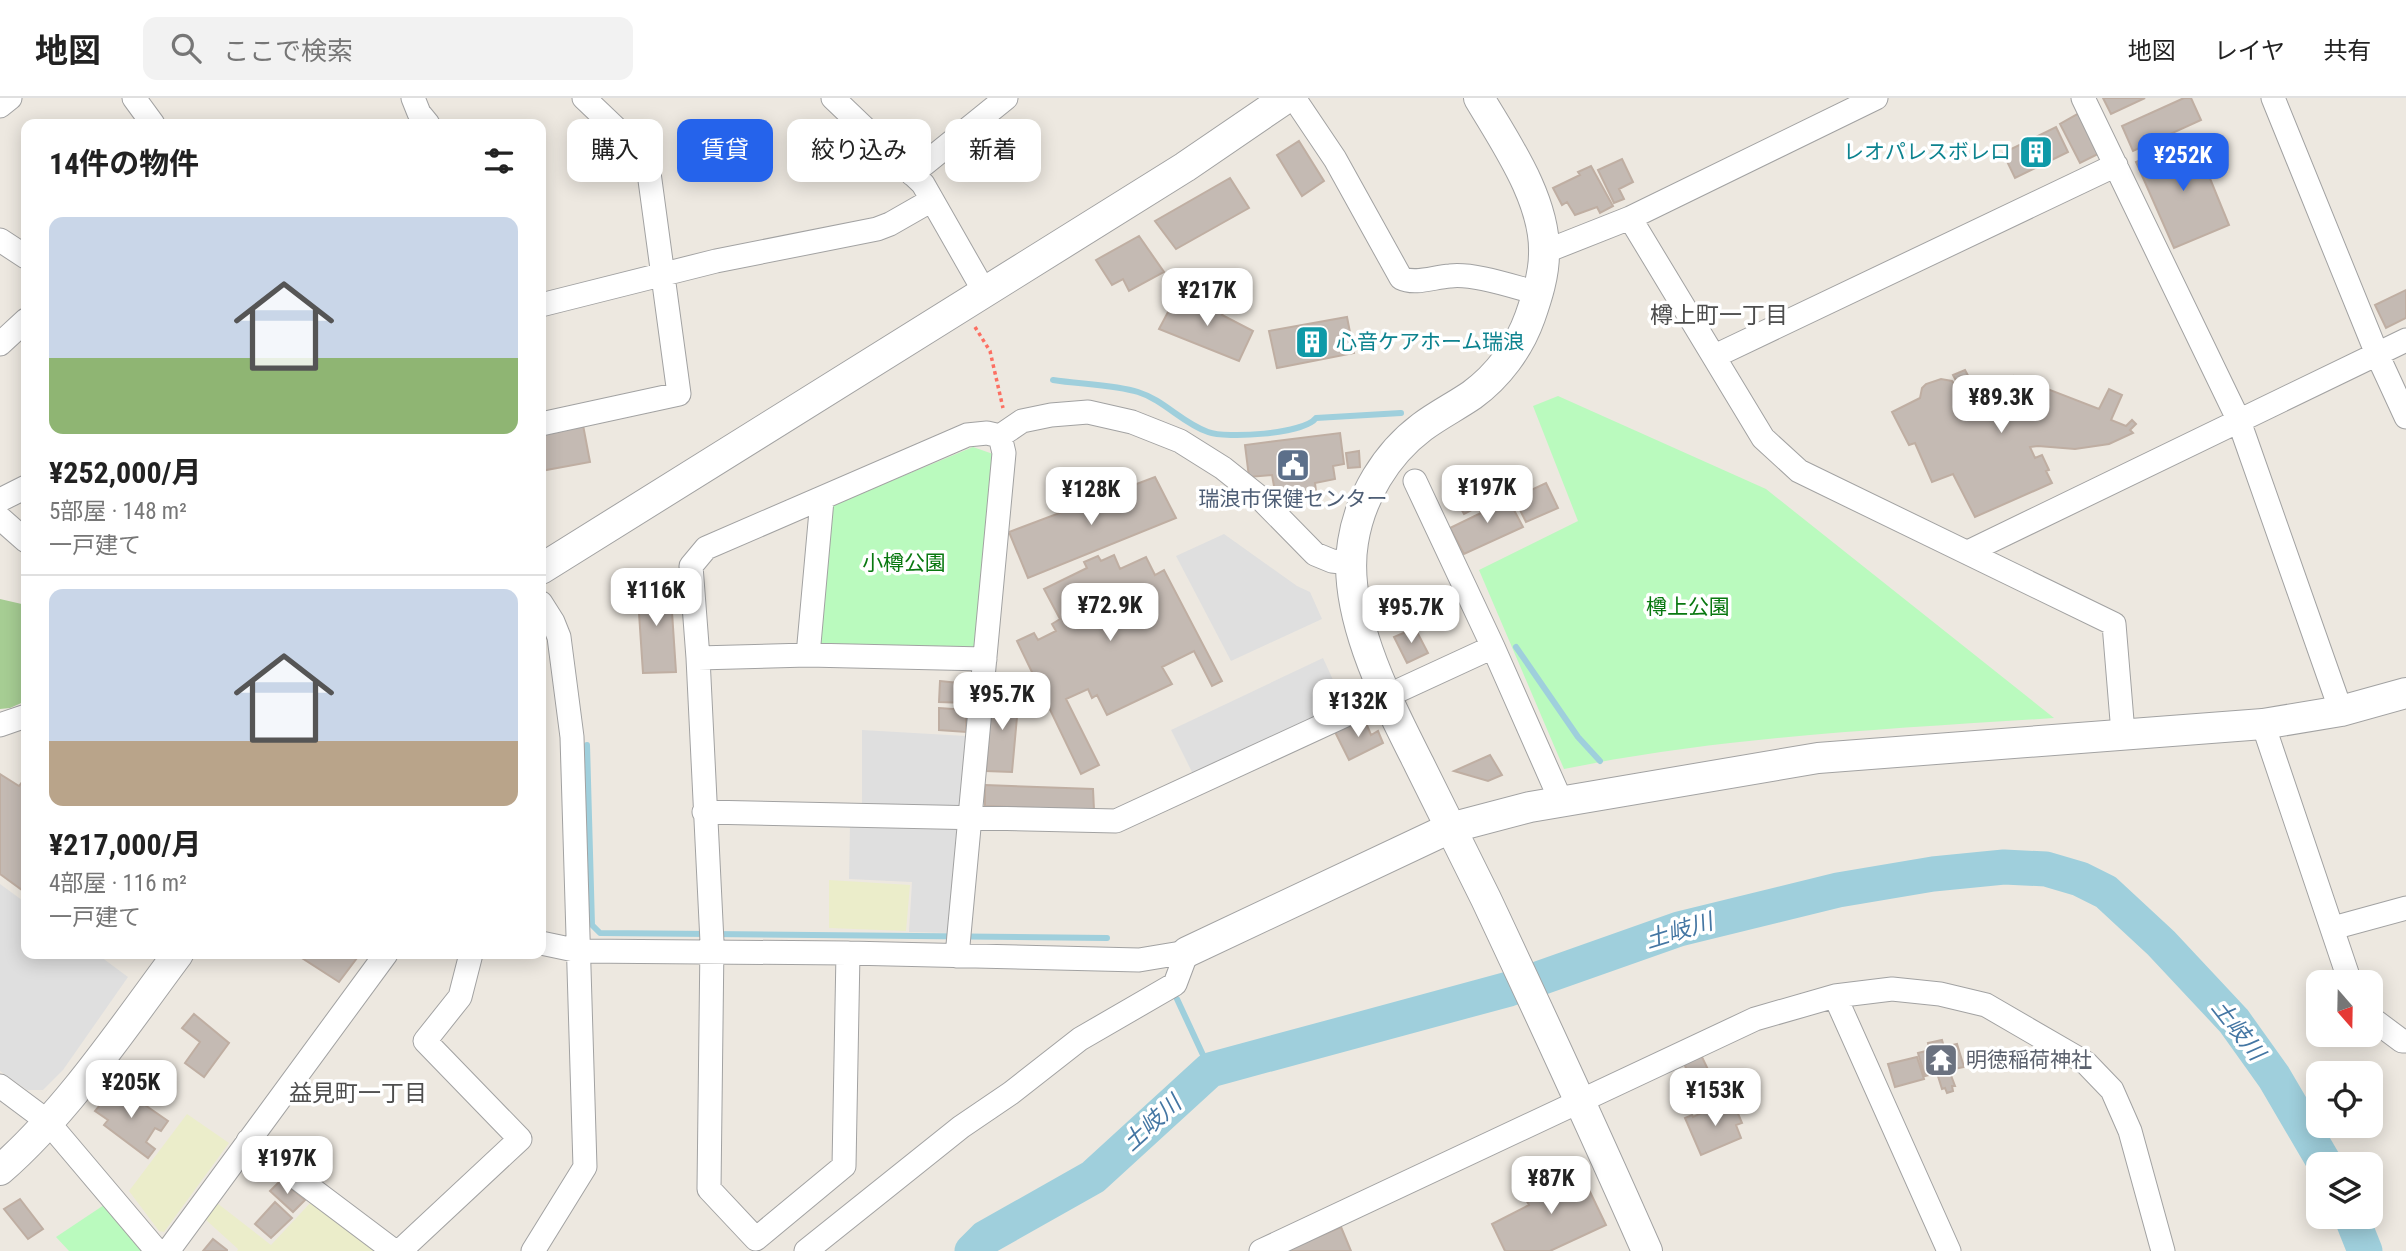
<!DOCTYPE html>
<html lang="ja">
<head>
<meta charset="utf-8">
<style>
	:root { --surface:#fff; --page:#f2f2f2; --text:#222; --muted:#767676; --line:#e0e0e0; --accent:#2563eb }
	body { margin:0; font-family:"Roboto Condensed","Noto Sans JP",sans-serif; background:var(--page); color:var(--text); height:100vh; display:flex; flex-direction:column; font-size:26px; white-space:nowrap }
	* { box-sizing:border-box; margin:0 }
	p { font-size:23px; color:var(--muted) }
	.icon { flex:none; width:38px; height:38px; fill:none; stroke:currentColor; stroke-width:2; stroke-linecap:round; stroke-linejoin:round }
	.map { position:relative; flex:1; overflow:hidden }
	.sheet { position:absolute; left:21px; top:21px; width:525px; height:840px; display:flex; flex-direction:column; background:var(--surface); border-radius:14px; box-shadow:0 4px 18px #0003 }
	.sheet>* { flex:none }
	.guide { position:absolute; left:567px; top:21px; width:665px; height:63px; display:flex; gap:14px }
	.needle { width:46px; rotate:160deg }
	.buttons { position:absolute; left:2306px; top:872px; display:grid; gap:14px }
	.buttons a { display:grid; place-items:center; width:77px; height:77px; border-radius:14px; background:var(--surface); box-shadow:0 4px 18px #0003; font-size:35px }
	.price { position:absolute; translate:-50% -60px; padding:0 16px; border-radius:14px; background:#fff; color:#222; font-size:23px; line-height:46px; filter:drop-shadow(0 2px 4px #0008) }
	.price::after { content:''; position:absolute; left:50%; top:42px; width:21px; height:16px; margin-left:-10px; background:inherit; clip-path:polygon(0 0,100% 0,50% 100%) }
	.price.active { background:var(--accent); color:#fff }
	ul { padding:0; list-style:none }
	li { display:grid; align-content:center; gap:14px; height:371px; padding:0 28px }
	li+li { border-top:2px solid var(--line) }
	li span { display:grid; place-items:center; height:217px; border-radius:14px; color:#555 }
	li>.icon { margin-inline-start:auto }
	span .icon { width:126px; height:126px; fill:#fffc; stroke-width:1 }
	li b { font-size:30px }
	h2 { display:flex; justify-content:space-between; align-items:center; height:84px; padding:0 28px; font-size:30px }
	.tag { padding:0 24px; border-radius:14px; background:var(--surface); box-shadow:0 4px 18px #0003; font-size:24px; line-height:63px }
	.tag.active { background:var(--accent); color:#fff }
	header { display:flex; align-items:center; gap:42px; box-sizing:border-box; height:98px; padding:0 35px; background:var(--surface); border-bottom:2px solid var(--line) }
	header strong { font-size:33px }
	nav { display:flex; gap:38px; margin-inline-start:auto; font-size:24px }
	.search { width:490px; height:63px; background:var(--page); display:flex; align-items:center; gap:18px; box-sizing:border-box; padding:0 24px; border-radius:14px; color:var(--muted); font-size:26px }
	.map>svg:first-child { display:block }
</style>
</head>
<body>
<header>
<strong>地図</strong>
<div class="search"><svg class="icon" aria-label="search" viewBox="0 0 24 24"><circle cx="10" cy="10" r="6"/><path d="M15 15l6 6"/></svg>ここで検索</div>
<nav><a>地図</a><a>レイヤ</a><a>共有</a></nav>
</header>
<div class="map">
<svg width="2406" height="1153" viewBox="0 0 2406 1153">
	<rect width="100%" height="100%" fill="#ede8e0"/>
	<path fill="#ebedca" d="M829,782L910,787L906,833L829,830Z
		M187,1016L229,1045L164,1134L159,1133L129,1093Z
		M312,1103L376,1153H237L238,1151L205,1121L217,1105L271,1147Z"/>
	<path fill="#a6cd93" d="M0,501L26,507V603L10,610L0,611Z"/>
	<path fill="#bafabe" d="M1558,298L1766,391L2054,620C1890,631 1726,638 1564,671L1479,472L1578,423L1533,308Z
		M973,349L993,356L977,554L817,549L828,409Z
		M104,1107L143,1153H69L56,1139Z"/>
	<path fill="#dfdfdf" d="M1224,436L1297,488L1310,494L1322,521L1231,563L1176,458Z
		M1323,560L1345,608L1194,678L1171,632Z
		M862,632L966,638L963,709L862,711Z
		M850,726L957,729L949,835L909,834L912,784L849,781Z
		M0,786L26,805V856H97L128,879L63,972L43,992H27L0,973Z"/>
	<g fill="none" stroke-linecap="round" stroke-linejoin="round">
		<path stroke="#9fcfdc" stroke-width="6" d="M1053,282C1078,286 1115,287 1138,294C1164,302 1182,325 1208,334C1226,341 1304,336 1316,320L1401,315
			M1516,549L1578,639L1600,663
			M587,647L592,827L600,835L1107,840
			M1177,901L1210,972"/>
		<path stroke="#9fcfdc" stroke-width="35" d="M2351,1118L2365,1153
			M972,1153L985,1140L1093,1079L1210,972L1509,891L1679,831L1838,792L1933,776L2004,769L2046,771L2080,781L2106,794L2161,845L2234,923L2274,979L2325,1066"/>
	</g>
	<path fill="#c4bab3" stroke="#bfaea2" stroke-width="2" d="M2103,0H2145L2111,16Z
		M2184,0H2191L2201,22L2133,53L2122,28Z
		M2083,13L2104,53L2080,65L2060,26Z
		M2056,29L2068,54L2015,80L2003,55Z
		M2193,39L2229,127L2174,150L2136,64Z
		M1299,43L1324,83L1302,98L1277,57Z
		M1622,61L1633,84L1619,91L1624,101L1614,105L1598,72Z
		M1591,68L1613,108L1600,115L1597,109L1575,117L1567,104L1562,107L1553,90L1580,77L1578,74Z
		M1230,80L1249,110L1176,151L1155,123Z
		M1139,138L1164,174L1129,193L1123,181L1112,187L1096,162Z
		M2406,192V220L2386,230L2375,207Z
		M1176,199L1208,212L1211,207L1224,212L1222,217L1253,233L1239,263L1159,231Z
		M1347,219L1354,255L1277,270L1269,233Z
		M1965,272L1972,285L2005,299L2014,278L2099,311L2109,291L2122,297L2111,322L2126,328L2132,322L2136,326L2130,332L2133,335L2109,346L2075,351L2038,348L2030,349L2035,360L2042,357L2049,372L2046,373L2052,385L1975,419L1953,376L1932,384L1915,345L1909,347L1892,314L1920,300L1922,290L1926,286L1941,281L1952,283L1957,289L1958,297L1962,294L1953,277Z
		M583,327L590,364L541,373V335Z
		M1340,335L1344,366L1333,368L1335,381L1315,385L1316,393L1276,399L1272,377L1249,379L1245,347Z
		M1359,353L1360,369L1348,370L1346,355Z
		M1491,372L1503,396L1464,416L1455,400L1471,392L1469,388L1479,383L1476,379Z
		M1155,379L1176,420L1028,480L1009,434Z
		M1546,385L1558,410L1526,424L1514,400Z
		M1506,397L1523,429L1464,456L1450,430L1481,415L1479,410Z
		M1114,457L1120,471L1146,459L1155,477L1164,472L1222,583L1212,588L1194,553L1162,569L1172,586L1107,617L1097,597L1092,600L1088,591L1066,601L1099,667L1081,676L1017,543L1034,535L1038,542L1056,533L1052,526L1060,521L1044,491L1087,470L1084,464L1098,458L1101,463Z
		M670,484L676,574L643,575L637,485Z
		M1415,530L1428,555L1407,565L1394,539Z
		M940,583L968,586L967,605L939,604Z
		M992,595L1019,597L1012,674L986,673Z
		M939,610L966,612V634L939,632Z
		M1364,620L1371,637L1378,633L1383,645L1349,662L1335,634Z
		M1490,657L1502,677L1488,683L1454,673Z
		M0,676L19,688L26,679V795L0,776Z
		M985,687L1093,691L1094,712L985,708Z
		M306,856H360L339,884L302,860Z
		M194,916L229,945L204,979L185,965L200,944L182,930Z
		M1942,942L1944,949L1957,946L1964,969L1949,972L1955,988H1952L1953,993L1947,995L1945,990L1942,991L1937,975L1925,978L1918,955L1930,952L1928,945Z
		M1699,953L1718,992L1685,1007L1674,986L1690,979L1682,961Z
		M1917,959L1924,981L1895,989L1888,966Z
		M116,987L168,1023L161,1033L155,1030L146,1044L155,1051L148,1060L104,1027L108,1022L95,1013Z
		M1726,1004L1728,1009L1734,1006L1742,1025L1736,1027L1741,1040L1701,1057L1685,1020L1692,1017L1693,1019Z
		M1567,1072L1571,1080L1581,1075L1606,1127L1550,1153H1505L1492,1126L1529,1107L1521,1093Z
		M281,1082L305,1102L293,1114L270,1093Z
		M20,1101L43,1131L28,1141L4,1111Z
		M275,1104L292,1120L271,1140L255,1126Z
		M1341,1129L1351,1153H1285Z
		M213,1141L227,1152V1153H203Z"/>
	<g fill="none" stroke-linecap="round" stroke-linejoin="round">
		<g stroke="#a2a2a2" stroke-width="25">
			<path id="minor" d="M134,0L153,26
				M413,0L419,15L428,26
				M833,0L923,86L984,193
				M1294,0L1335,61L1401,180C1415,187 1434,179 1450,178C1474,175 1514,189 1538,195
				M2083,0L2239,323L2341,613
				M2273,0L2377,256L2406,319
				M0,8L10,0
				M912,76L1006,0
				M1630,120L1763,340L1799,373L2114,526L2123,635
				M0,142L26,159
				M1544,154L1630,120L1876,0
				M541,207L716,163L877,131L890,126L932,102
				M0,246L26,222
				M1715,258L2116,67
				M541,326L679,296L647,60L584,0
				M1000,338L1022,323L1051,317L1088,314L1132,324L1180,343L1223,370L1258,398L1315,456L1332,463L1350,465
				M1415,383L1493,549L1561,703
				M0,402L26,389
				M0,420L26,443
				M1968,454L2406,242
				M808,557L822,402
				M698,560L808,557L985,561
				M2263,626L2350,884
				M0,627L26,618
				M704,714L1116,723L1493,549
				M2333,830L2406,810
				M541,845L579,853L848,855L1139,862L1187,854
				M848,855L844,1068L756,1141L709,1091L712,844L698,560L691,468L706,450L967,337L987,335L1000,338
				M957,858L1004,355L1000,338
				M1835,898L1949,1153
				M2371,920L2402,943H2406
				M0,988L47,1023L157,1153
				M248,1043L394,1153
				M168,1153L386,856
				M400,1153L520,1041L425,943L460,899L471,856
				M533,1153L585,1069L572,639L559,539L553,524L541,505
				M806,1153L961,1029L1011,995L1080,941L1175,886L1187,854
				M1261,1153L1755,921L1835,898L1892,891L1940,896L1986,907L2086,965L2112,992L2130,1033L2163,1153"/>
		</g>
		<g stroke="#a2a2a2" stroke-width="32">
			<path id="tertiary" d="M1479,0C1505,44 1546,102 1544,156C1544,177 1537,199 1530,219C1519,250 1498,278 1472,297C1456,308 1438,317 1422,329C1386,356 1360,399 1353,444C1341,515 1388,604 1419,666C1441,711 1464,756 1486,801C1541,918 1595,1035 1647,1153
				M541,471L1185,69L1286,0
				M1187,854L1450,730L1530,709L1818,660L2263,626L2341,613L2406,595
				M0,1072C67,1014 125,927 178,856"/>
		</g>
		<path stroke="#fc6f62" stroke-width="3.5" stroke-dasharray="3.5 3.5" stroke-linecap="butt" d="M975,229L990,253L1003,310"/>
		<use href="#minor" stroke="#fff" stroke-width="23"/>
		<use href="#tertiary" stroke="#fff" stroke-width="30"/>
	</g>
	<defs>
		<g id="building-square" transform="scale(1.75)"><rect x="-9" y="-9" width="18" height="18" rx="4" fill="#0f9aa8" stroke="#fff"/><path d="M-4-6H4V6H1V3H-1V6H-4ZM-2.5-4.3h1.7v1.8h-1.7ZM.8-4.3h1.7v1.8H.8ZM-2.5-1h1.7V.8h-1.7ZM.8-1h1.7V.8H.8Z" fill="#fff"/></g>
		<g id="civic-square" transform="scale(1.75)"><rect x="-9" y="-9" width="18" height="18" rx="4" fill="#5c6f8a" stroke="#fff"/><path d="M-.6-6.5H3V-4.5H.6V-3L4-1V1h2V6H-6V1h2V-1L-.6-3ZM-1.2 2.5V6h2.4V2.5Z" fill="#fff"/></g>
		<g id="temple-square" transform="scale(1.75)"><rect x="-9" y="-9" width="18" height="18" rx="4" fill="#6b7280" stroke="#fff"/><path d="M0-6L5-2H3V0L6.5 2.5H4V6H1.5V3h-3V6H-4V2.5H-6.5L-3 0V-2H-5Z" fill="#fff"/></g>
	</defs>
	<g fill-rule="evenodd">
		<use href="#building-square" x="2036" y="54"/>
		<use href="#building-square" x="1312" y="244"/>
		<use href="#civic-square" x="1293" y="367"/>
		<use href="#temple-square" x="1941" y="962"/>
	</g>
	<g text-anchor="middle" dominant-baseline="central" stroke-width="7" stroke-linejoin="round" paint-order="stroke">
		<g font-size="21" fill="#0d838f" stroke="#fff" text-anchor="end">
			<text x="2011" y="54">レオパレスボレロ</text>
			<text x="1336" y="244" text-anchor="start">心音ケアホーム瑞浪</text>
		</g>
		<g font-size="21" fill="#4e5e75" stroke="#fff">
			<text x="1293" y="401">瑞浪市保健センター</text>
		</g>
		<g font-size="21" fill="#097810" stroke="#fff">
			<text x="904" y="465">小樽公園</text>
			<text x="1688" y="509">樽上公園</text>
		</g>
		<g font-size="21" fill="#5b616d" stroke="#fff" text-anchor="start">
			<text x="1966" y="962">明徳稲荷神社</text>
		</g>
		<g font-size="23" fill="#4e4e4e" stroke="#fff">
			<text x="1719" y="217">樽上町一丁目</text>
			<text x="358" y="995">益見町一丁目</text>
		</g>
		<g font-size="23" font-style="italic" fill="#4476a3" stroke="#fff">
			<text transform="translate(1679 833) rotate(-17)">土岐川</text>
			<text transform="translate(2238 932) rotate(52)">土岐川</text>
			<text transform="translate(1152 1025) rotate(-42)">土岐川</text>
		</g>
	</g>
</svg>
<div class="buttons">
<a><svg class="needle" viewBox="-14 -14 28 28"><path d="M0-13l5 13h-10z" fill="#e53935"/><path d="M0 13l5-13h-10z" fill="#767676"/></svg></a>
<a><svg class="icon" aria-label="locate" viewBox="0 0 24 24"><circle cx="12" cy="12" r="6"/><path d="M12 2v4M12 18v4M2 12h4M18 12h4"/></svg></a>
<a><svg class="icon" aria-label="layers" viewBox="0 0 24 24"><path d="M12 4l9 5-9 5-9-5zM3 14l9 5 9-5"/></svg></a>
</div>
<b class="price active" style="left:2183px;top:95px">¥252K</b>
<b class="price" style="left:1207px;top:230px">¥217K</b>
<b class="price" style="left:2001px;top:337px">¥89.3K</b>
<b class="price" style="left:1487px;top:427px">¥197K</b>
<b class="price" style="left:1091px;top:429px">¥128K</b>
<b class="price" style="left:656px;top:530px">¥116K</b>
<b class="price" style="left:1110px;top:545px">¥72.9K</b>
<b class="price" style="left:1411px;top:547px">¥95.7K</b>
<b class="price" style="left:1002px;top:634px">¥95.7K</b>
<b class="price" style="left:1358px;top:641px">¥132K</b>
<b class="price" style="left:131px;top:1022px">¥205K</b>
<b class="price" style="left:1715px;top:1030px">¥153K</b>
<b class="price" style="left:287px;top:1098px">¥197K</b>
<b class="price" style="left:1551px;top:1118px">¥87K</b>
<div class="guide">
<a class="tag">購入</a>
<a class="tag active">賃貸</a>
<a class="tag">絞り込み</a>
<a class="tag">新着</a>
</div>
<section class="sheet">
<h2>14件の物件<svg class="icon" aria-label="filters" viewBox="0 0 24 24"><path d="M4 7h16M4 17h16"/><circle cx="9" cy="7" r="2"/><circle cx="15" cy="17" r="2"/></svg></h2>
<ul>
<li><span style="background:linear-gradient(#c9d6e8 65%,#8fb573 0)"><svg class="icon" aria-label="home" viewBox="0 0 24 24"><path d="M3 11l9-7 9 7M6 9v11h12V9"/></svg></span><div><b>¥252,000/月</b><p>5部屋 · 148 m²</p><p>一戸建て</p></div></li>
<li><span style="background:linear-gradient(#c9d6e8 70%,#b9a48a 0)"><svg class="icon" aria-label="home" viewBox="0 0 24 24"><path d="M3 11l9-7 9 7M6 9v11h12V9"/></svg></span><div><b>¥217,000/月</b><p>4部屋 · 116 m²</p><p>一戸建て</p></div></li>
</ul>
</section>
</div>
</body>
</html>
